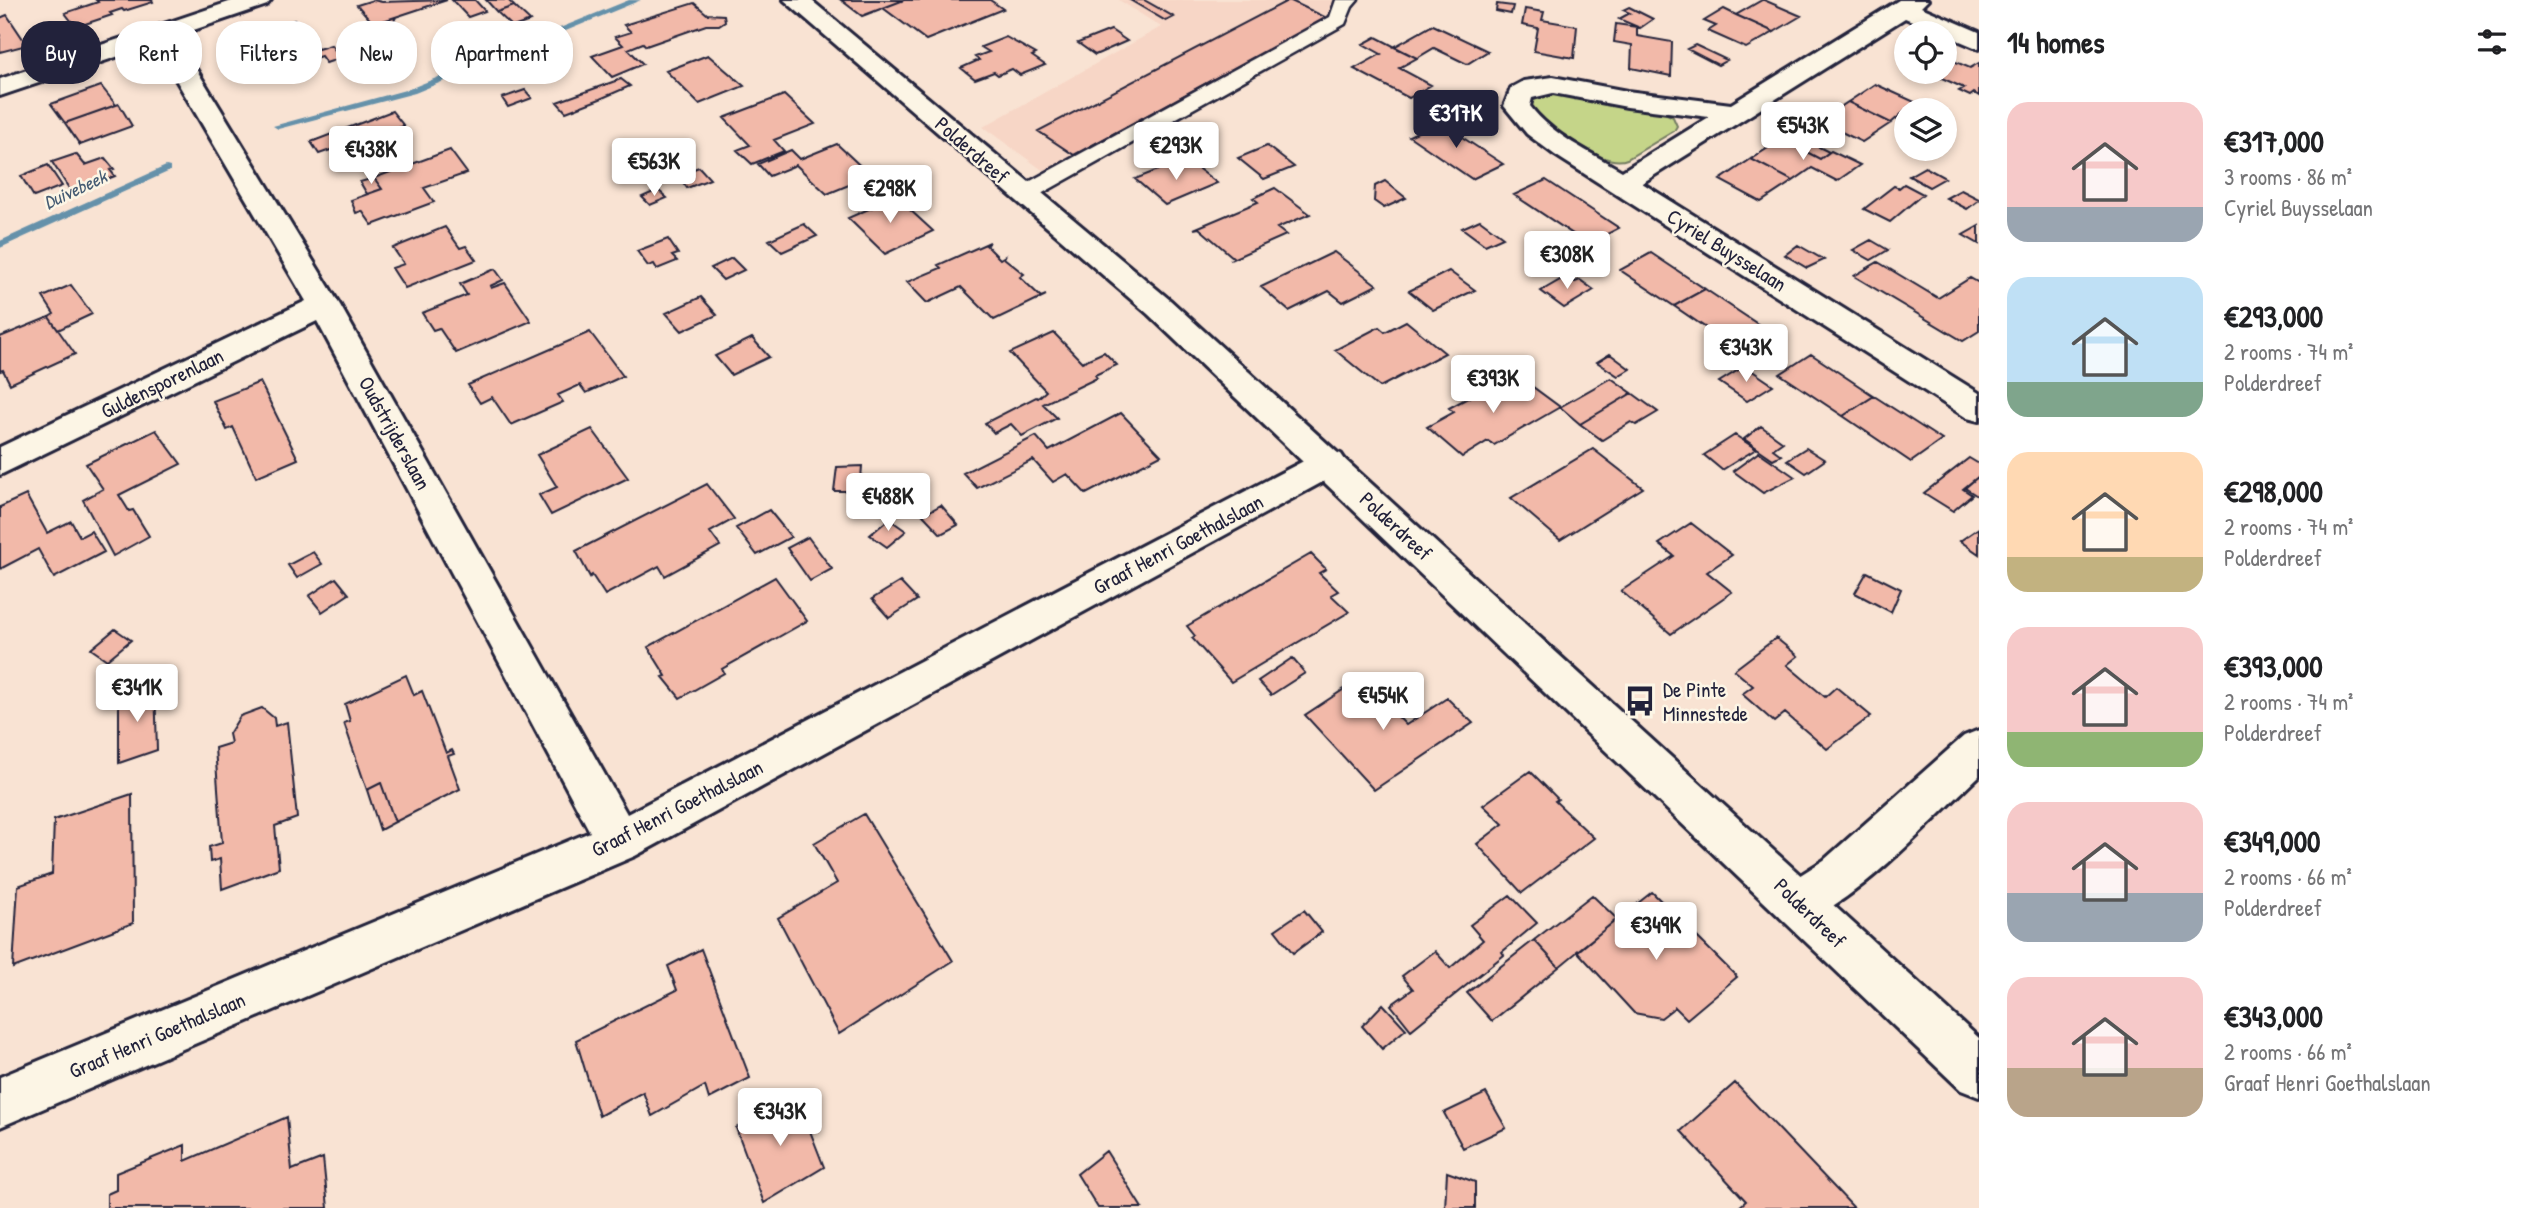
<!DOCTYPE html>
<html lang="en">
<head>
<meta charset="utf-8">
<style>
	:root { --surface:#fff; --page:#f6f6f6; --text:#202124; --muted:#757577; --accent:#22223b }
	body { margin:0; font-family:"Patrick Hand",sans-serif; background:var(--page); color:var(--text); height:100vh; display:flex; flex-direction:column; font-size:26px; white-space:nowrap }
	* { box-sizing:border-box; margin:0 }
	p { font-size:23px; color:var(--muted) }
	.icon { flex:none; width:38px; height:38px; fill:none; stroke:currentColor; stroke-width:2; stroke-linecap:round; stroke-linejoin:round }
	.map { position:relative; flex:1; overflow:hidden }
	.drawer { display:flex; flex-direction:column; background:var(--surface); width:560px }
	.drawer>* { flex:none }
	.banner { position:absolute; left:21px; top:21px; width:665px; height:63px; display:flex; gap:14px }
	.tools { position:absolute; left:1894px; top:21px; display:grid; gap:14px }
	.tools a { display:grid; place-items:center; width:63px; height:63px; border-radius:50%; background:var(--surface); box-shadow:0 4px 10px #0003; font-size:35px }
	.price { position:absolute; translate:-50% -60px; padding:0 16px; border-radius:7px; background:#fff; color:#222; font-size:23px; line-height:46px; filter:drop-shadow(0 2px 4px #0008) }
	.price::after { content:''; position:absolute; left:50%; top:42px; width:21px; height:16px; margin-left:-10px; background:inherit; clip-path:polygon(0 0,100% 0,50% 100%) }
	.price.on { background:var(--accent); color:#fff }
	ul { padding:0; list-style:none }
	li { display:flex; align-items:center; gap:21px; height:175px; padding:0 28px }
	li span { display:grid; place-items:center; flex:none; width:196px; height:140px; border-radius:21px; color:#555 }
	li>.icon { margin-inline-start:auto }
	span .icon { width:84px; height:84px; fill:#fffc; stroke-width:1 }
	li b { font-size:30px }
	h2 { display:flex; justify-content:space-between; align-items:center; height:84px; padding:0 28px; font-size:30px }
	.chip { padding:0 24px; border-radius:28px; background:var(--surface); box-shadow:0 4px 10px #0003; font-size:24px; line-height:63px }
	.chip.on { background:var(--accent); color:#fff }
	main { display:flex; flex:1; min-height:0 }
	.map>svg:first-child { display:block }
</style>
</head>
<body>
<main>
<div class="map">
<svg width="1979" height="1208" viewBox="0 0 1979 1208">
	<rect width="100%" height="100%" fill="#f9e3d3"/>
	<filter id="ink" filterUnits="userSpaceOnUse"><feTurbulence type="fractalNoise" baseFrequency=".0143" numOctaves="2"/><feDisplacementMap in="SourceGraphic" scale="14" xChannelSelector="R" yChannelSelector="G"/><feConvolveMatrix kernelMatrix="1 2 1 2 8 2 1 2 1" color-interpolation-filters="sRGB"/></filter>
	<g filter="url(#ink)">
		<path fill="#f7d6c6" d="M1119,0H1342L1331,18L1048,174L983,127L1161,27Z"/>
		<path fill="#c5d589" stroke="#747c62" stroke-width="2" d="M1548,94H1560L1665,113L1673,117L1677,126L1674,131L1627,159C1604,169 1546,126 1531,109L1532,101Z"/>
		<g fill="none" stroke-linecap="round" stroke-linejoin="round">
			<path fill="#6591aa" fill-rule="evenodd" d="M629,0H641L415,93L278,129L273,126L409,89Z
				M166,166L170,167V171L0,248V241Z"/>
		</g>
		<path fill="#f2b9a9" stroke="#22223b" stroke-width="2" d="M96,0H152L153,2L124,11L122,9L110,13L112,15L76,27L65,13L98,2Z
			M373,0L382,2L447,0L374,24L357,5Z
			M452,0H475L485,11L468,17Z
			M486,0H508L514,6L497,12Z
			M841,0H904L862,16Z
			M904,0H990L1003,9L926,40L883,8Z
			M1130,0H1144L1174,17L1166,21Z
			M1289,0L1327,18L1074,155L1038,131Z
			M1762,0H1764L1801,16L1774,32L1736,15Z
			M694,3L707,14L724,15L725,21L719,25H706L646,46L643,43L628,49L643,64L612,77L592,56L623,45L615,37L631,32L624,25Z
			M1497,4L1513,6L1511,14L1496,11Z
			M514,6L530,21L513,27L497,12Z
			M1629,7L1653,19L1640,28L1619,19L1630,13L1623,10Z
			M1525,9L1544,12L1542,20L1577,26L1574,58L1534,51L1538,28L1522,25Z
			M1724,9L1736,15L1774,32L1746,48L1708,31L1716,26L1704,21Z
			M7,15L27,45L0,52V18Z
			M396,17L394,21L371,29L363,25L370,20L374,24Z
			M295,20L312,42L299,47L306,55L263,69L246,43L273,35L268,29Z
			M1616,24L1637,27V36L1672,42L1671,76L1631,68L1632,45L1614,42Z
			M1433,25L1488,51L1467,64L1434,48L1417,58L1394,47Z
			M1111,30L1127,41L1095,55L1078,43Z
			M1006,37L1036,54L1032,56L1045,65L1020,75L1012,69L998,75L994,72L975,79L961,68L979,60L975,57L989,52L981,47Z
			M1376,37L1417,58L1399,68L1431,85L1409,98L1354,69L1381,54L1363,44Z
			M312,42L318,49L331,45L341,58L326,63L321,56L309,60L299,47Z
			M1695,45L1727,60L1718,65L1687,49Z
			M708,55L744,86L699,104L666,71Z
			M1944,57L1970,68L1979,63V96L1974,93L1970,96L1959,91L1964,88L1933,74L1925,76L1918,72H1944Z
			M403,64L401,76L380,78L383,66Z
			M621,79L630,86L600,99L566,112L557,102Z
			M1875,84L1919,104L1906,110L1891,123L1848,102Z
			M101,86L116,105L65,123L51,104Z
			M525,90L532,98L508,107L502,98Z
			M784,95L815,124L774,140L784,151L752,164L737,150L750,145L724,118Z
			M1848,102L1891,123L1862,142L1819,121Z
			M119,104L132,126L80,145L65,123Z
			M392,111L404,126L398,128L407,140L347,161L354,158L345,145L319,154L311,142Z
			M1439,122L1503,164L1472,179L1409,136Z
			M1795,135L1829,152L1820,159L1786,141Z
			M1782,139L1820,159L1831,151L1860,165L1837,181L1812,168L1793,181L1751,159Z
			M837,144L871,176L827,194L796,165L769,176L758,164L791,150L800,159Z
			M1267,146L1294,167L1264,179L1238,158Z
			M450,150L467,173L424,188L434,202L372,225L362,211L356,213L351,200L382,189L374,178Z
			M76,154L85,165L105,158L114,169L110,170L115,176L72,193L52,162Z
			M1186,159L1217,183L1165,205L1135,179Z
			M1751,159L1793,181L1761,202L1720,180Z
			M48,165L62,186L34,197L21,176Z
			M699,167L710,179L687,188L678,175Z
			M1925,167L1945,178L1929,187L1909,176Z
			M374,178L382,189L367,194L360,182Z
			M1546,180L1619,228L1588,244L1514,195Z
			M1385,181L1406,198L1384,208L1374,201L1375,186Z
			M1904,184L1923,194L1890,222L1864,209L1894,186L1899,188Z
			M1275,188L1310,214L1277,228L1286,235L1230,260L1234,258L1199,228L1194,229L1258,202L1253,198Z
			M658,190L667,198L650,205L642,197Z
			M1961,190L1979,199V200L1967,209L1946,198Z
			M896,197L933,231L885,254L848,218Z
			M1480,220L1503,237L1485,245L1462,228Z
			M804,224L817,236L782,252L769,240Z
			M1979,226V244L1963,235Z
			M445,227L460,248L466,246L476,260L405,288L392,268L404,264L393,248Z
			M668,239L678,254L672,256L677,261L657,269L654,264L648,266L637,251Z
			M1871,240L1888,250L1871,260L1853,250Z
			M990,242L986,245L1000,259L1005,256L1004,258L1024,274L1020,277L1041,297L1046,295L994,320L961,287L927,303L907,282L941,268L938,265Z
			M1798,245L1824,260L1807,268L1785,255Z
			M1334,252L1377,285L1343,302L1329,291L1289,311L1261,287Z
			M1651,253L1705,289L1674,306L1620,270Z
			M732,258L744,270L723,280L711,268Z
			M1878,262L1938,298L1970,278L1979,283V331L1963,341L1854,276Z
			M495,269L503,280L490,286L491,288L505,283L531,321L456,353L439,328L433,330L422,313L467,295L460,284Z
			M1449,271L1475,290L1433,310L1409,291Z
			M1567,276L1575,282L1580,280L1594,290L1564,308L1541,291Z
			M71,285L92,314L58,330L49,317L54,314L43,297Z
			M1705,289L1762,327L1731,345L1674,306Z
			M701,297L717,315L682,331L666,313Z
			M49,317L75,354L10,384L3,370L0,371V337Z
			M1406,321L1445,353L1380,387L1335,350L1379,327L1385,332Z
			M590,332L623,376L586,393L580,385L558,395L563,402L511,425L492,397L480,403L468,385Z
			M1054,333L1082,362L1104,352L1117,365L1095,375L1097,378L1043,404L1057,418L1022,436L1011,424L994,433L985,423L1036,397L1038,398L1046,391L1010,353Z
			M752,338L769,357L731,375L715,356Z
			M1610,354L1630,369L1618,376L1597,362Z
			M1811,354L1874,396L1843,416L1780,374Z
			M1745,366L1773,385L1747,401L1719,382Z
			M1514,373L1560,407L1494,445L1488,441L1462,457L1427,427L1454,412L1449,408Z
			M1611,378L1632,393L1580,424L1560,407Z
			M260,382L298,459L256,477L233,427L227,430L213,401Z
			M1632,393L1658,412L1636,425L1631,422L1602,440L1580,424Z
			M1874,396L1942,440L1911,462L1843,416Z
			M1121,413L1161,455L1086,494L1067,474L1053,482L1033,460L977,488L963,473L1036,436L1049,451Z
			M1761,426L1783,442L1773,449L1781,455L1773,459L1744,439Z
			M592,429L628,478L551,515L539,495L557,487L537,455Z
			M156,430L181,464L119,495L129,511L133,510L149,536L113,556L83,500L103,489L86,464Z
			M1735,435L1756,449L1722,470L1704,455Z
			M1806,448L1825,460L1806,473L1787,460Z
			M1593,449L1643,488L1560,540L1511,498Z
			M1759,452L1795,477L1763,493L1733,471Z
			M1969,458L1979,464V476L1963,489L1972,495L1953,511L1924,493Z
			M862,466L860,491H834L837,467Z
			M1979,476V497L1965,488Z
			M707,484L734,519L710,532L720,546L665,576L659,566L605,595L592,575L590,577L576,551Z
			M26,495L47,533L71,521L80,537L91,531L104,552L54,578L38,549L0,569V507Z
			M941,505L958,525L941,534L923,515Z
			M769,510L791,537L757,555L736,528Z
			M889,519L906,531L887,547L870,535Z
			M1691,523L1732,555L1707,572L1732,592L1671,634L1621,591L1674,556L1659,544Z
			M1979,528V554L1960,541Z
			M808,537L832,569L810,581L787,548Z
			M313,552L322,564L297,578L288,565Z
			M1311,554L1326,569L1319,573L1338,591L1331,595L1349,612L1231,682L1192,638L1195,636L1187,626Z
			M1867,572L1901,589L1891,612L1855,593Z
			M775,577L807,621L722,669L724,673L680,698L663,677L666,676L648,647Z
			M336,578L349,594L322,612L309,596Z
			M900,582L917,600L889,618L872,599Z
			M115,629L131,640L107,660L91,649Z
			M1776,638L1798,656L1787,665L1825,697L1836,687L1871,716L1827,749L1785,713L1774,722L1742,694L1753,686L1734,670Z
			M1292,658L1305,673L1271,695L1258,681Z
			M406,675L414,695L422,691L446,753L452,750L454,754L448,756L460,789L395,822L381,783L367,790L344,723L350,721L345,704Z
			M1361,678L1406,725L1447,698L1473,723L1374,790L1305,715Z
			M155,685L157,750L119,763V696Z
			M262,708L274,718L275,726L287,722L297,818L275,826L279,868L222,889L220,859L210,862L209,847L222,843L215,748L231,743L229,734L240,716Z
			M1530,771L1558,799L1555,801L1594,838L1522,893L1477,844L1503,824L1483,805Z
			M381,783L395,822L380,830L367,790Z
			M132,794L133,923L13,968L18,886L52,874L54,820Z
			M864,814L953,961L839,1034L778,918L837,883L814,843Z
			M1652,892L1737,977L1687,1019L1675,1007L1661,1018L1634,1013L1577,951Z
			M1510,895L1537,923L1502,952L1504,955L1411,1030L1391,1005L1413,989L1402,976L1435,951L1450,968L1483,940L1470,925Z
			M1592,895L1617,919L1559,967L1534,940Z
			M1304,910L1322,932L1293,953L1275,930Z
			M1534,940L1559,967L1492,1021L1467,993Z
			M701,949L750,1078L709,1099L705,1086L652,1116L643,1092L599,1116L576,1040L677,990L668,966Z
			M1383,1004L1406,1029L1382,1049L1362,1026Z
			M1735,1083L1854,1208H1738L1746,1201L1681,1131Z
			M1486,1093L1506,1128L1463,1148L1444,1113Z
			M796,1095L824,1167L764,1203L736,1128Z
			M287,1117L292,1170L323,1158L328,1208H107V1194L116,1190V1173L185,1145V1161Z
			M1106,1151L1142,1208H1098L1077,1174Z
			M1447,1172L1475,1182V1208H1445Z"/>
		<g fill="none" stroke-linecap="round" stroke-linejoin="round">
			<g stroke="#22223b" stroke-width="5">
				<path id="lane" d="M1336,0H1358L1352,7L1345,24L1032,199H1016L1013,194L1016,189L1330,17Z"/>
			</g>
			<g stroke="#22223b" stroke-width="6">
				<path id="street" d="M235,0H271L267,5L176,36L340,305L627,814L1317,454L1329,450L1341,454L1347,463L1341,472L635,856L0,1127V1077L590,832L317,321L0,475V447L306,301L155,44L0,96V79Z
					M1899,0H1928L1921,7L1979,32V49L1905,18L1642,183L1979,393V421L1967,418L1555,155L1527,134L1504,106L1511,88L1524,81L1553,77L1627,91L1731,104ZM1553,93L1627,107L1709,117L1622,171C1590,152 1553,136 1530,106L1532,98Z
					M1979,730V776C1929,823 1861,899 1799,924L1783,918L1776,902L1783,886L1824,860L1964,736Z"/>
			</g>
			<g stroke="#22223b" stroke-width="6">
				<path id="secondary" d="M784,0H811L1170,300L1979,1038V1097L1961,1090L1148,314Z"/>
			</g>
			<use href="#lane" fill="#fcf5e5" fill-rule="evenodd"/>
			<use href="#street" fill="#fcf5e5" fill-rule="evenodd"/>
			<use href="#secondary" fill="#fcf5e5" fill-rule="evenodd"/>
		</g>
	</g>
	<defs>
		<g id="bus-bare" transform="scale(2.415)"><path d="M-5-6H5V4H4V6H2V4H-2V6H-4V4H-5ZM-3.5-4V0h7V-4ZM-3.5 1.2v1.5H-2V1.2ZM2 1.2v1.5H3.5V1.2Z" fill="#22223b" stroke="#fcf5e5" stroke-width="2.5" paint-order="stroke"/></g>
	</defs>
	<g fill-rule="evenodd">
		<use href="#bus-bare" x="1640" y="701"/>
	</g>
	<g text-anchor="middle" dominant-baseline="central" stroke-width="5" stroke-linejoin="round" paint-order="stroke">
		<g font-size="19" font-style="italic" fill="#445a72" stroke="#fcf5e5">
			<text transform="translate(75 189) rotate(-25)">Duivebeek</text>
		</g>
		<g font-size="21" fill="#22223b" stroke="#fcf5e5">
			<text transform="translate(972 150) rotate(41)">Polderdreef</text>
			<text transform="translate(1727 250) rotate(32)">Cyriel Buysselaan</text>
			<text transform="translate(162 383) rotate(-26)">Guldensporenlaan</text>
			<text transform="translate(395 433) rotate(61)">Oudstrijderslaan</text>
			<text transform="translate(1396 526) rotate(43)">Polderdreef</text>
			<text transform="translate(1178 544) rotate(-28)">Graaf Henri Goethalslaan</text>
			<text transform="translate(677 808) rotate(-27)">Graaf Henri Goethalslaan</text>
			<text transform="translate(1810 913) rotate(44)">Polderdreef</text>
			<text transform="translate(157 1035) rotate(-23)">Graaf Henri Goethalslaan</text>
		</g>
		<g font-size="21" fill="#22223b" stroke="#fcf5e5" text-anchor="start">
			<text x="1663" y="689">De Pinte<tspan x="1663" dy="24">Minnestede</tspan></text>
		</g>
	</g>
</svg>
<div class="tools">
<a><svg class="icon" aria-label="locate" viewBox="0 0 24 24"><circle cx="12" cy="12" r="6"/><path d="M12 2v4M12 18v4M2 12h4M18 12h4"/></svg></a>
<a><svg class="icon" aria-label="layers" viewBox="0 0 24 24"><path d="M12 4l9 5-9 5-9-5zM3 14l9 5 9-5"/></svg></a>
</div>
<b class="price on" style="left:1456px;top:150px">€317K</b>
<b class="price" style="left:1803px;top:162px">€543K</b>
<b class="price" style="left:1176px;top:182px">€293K</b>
<b class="price" style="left:371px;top:186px">€438K</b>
<b class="price" style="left:654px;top:198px">€563K</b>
<b class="price" style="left:890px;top:225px">€298K</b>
<b class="price" style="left:1567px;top:291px">€308K</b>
<b class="price" style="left:1746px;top:384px">€343K</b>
<b class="price" style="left:1493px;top:415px">€393K</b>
<b class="price" style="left:888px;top:533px">€488K</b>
<b class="price" style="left:137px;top:724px">€341K</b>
<b class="price" style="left:1383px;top:732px">€454K</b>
<b class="price" style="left:1656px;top:962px">€349K</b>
<b class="price" style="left:780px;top:1148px">€343K</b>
<div class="banner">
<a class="chip on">Buy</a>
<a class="chip">Rent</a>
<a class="chip">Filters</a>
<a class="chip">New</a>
<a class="chip">Apartment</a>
</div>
</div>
<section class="drawer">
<h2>14 homes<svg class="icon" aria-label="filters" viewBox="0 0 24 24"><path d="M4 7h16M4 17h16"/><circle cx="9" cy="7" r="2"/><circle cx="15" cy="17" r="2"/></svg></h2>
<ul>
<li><span style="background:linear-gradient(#f6c9c9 75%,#9aa5b1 0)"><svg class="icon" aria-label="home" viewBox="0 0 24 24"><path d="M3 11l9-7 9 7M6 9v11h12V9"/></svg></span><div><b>€317,000</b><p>3 rooms · 86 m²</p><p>Cyriel Buysselaan</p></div></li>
<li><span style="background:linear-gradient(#bfe0f5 75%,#7fa58c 0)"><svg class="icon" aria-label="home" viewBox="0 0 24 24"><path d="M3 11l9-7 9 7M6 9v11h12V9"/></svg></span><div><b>€293,000</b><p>2 rooms · 74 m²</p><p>Polderdreef</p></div></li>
<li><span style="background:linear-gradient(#ffd9b3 75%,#c2b280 0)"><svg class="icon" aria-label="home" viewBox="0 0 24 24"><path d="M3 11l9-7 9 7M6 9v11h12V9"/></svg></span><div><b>€298,000</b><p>2 rooms · 74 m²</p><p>Polderdreef</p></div></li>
<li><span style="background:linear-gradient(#f6c9c9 75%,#8fb573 0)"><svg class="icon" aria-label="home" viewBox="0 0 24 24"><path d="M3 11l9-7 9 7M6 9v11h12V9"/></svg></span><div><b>€393,000</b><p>2 rooms · 74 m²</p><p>Polderdreef</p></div></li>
<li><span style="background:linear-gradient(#f6c9c9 65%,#9aa5b1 0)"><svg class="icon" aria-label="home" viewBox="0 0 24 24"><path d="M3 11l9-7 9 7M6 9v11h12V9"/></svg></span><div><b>€349,000</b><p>2 rooms · 66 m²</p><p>Polderdreef</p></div></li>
<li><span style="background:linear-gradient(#f6c9c9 65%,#b9a48a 0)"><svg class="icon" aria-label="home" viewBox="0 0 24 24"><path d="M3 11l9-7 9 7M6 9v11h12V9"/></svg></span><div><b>€343,000</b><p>2 rooms · 66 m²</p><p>Graaf Henri Goethalslaan</p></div></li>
</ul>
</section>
</main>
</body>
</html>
